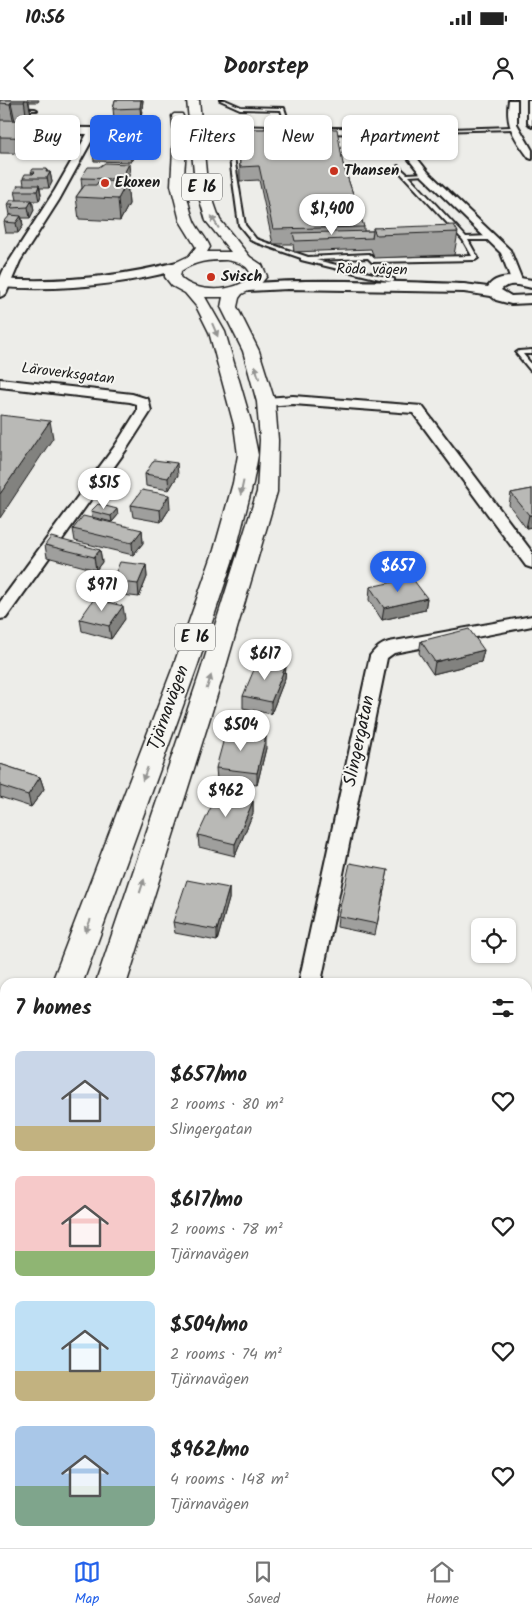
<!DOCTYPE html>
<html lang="en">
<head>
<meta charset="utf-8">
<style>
	:root { --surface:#fff; --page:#f6f6f6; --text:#222; --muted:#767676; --line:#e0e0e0; --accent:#2563eb }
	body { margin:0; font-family:Kalam,sans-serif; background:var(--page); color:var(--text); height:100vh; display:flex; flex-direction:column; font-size:19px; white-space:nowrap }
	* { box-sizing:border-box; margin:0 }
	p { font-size:16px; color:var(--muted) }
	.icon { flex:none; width:28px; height:28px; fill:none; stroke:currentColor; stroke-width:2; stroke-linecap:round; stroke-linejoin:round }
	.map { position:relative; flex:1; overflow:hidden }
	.panel { position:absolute; left:0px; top:878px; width:532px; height:571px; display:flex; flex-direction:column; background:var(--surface); border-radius:15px 15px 0 0; box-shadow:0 1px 4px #0004 }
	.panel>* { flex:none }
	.hud { position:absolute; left:15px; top:15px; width:502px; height:45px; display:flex; gap:10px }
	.tools { position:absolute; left:471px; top:818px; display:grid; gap:10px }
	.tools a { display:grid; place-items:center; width:45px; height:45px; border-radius:8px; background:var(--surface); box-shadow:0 1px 4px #0004; font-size:25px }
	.price { position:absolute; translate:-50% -42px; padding:0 11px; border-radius:18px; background:#fff; color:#222; font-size:16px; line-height:32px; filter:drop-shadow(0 1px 2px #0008) }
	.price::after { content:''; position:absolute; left:50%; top:30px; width:15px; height:11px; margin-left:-8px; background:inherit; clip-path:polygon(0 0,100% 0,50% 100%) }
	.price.active { background:var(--accent); color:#fff }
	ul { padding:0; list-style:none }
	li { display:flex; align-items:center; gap:15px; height:125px; padding:0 15px }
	li span { display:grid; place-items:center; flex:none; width:140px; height:100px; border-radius:8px; color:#555 }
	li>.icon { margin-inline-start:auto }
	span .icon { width:60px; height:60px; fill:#fffc; stroke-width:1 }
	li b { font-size:21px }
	h2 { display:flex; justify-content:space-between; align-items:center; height:60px; padding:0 15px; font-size:21px }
	.tag { padding:0 18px; border-radius:8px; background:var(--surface); box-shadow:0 1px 4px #0004; font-size:18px; line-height:45px }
	.tag.active { background:var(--accent); color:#fff }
	.status { display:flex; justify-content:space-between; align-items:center; height:35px; padding:0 25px; background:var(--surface); direction:ltr }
	.status svg { height:14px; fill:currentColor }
	header { display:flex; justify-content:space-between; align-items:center; height:65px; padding:0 15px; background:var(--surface); font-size:22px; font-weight:700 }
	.tabs { display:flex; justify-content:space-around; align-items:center; height:70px; border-top:1px solid var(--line); background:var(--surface); font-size:14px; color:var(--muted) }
	.tabs a { display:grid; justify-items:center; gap:2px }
	.tabs .active { color:var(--accent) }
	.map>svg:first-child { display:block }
</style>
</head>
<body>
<div class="status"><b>10:56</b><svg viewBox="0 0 49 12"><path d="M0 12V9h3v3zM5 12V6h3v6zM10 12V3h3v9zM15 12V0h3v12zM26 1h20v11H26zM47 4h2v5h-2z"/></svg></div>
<header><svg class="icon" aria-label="back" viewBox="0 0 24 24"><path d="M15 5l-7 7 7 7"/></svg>Doorstep<svg class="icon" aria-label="person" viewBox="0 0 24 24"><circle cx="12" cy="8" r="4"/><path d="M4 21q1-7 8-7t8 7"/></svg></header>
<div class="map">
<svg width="532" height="1448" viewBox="0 0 532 1448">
	<rect width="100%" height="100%" fill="#edede9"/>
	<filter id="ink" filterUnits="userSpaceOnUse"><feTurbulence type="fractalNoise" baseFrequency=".02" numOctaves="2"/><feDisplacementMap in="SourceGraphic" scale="10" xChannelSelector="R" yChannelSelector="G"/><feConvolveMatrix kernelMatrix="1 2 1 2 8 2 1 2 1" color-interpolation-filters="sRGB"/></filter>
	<g filter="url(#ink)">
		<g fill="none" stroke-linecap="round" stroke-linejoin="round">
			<g stroke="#1c1c1c" stroke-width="4">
				<path id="service" d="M220,0H225L241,7L284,8L291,29L289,30L287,29L281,10L240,9Z
					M528,0H532V27L528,23Z
					M0,8L35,9L37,10H0Z
					M512,27L514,29L391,32L389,31Z
					M249,36L253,37L232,45L245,125L256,139L308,157L369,154L374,158L472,156L463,140L396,68L398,66L407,74L427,73L425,75L409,76L466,137L490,136L493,138L490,140H468L478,158L475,160L372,162L368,158L316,160L394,179V181L392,182L301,160V158L252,141L239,125L228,44Z
					M532,250V254H523L532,265V271L530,270L516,253L519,251Z"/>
			</g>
			<g stroke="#1c1c1c" stroke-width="4">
				<path id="minor" d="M509,0H517V24L532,50V59L529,58C514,37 505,26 509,0Z
					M226,26L394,29L428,72L510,150L522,180L516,183L512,182L501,153L422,76L389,34L226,32L180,34L176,31L180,28Z
					M0,27L93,28L97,31L59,100L20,161L6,194L0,197V178L3,171L55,90L87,34L0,33Z
					M0,279L132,294L148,299L151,311L126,350L6,518L0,519V502L115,346L137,311V304L130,302L0,287Z
					M293,296L422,306L532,452V468L526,466L413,313L293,304L266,306L259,302L266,298Z
					M532,516V526L394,553L387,558L321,882H299L370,556C375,549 381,544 389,542Z
					M528,997L532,999V1023L528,1021Z
					M100,1444H132L130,1448H98Z"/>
			</g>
			<g stroke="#1c1c1c" stroke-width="4">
				<path id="tertiary" d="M177,162L182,163L184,166L182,169C121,185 62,191 0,187V179C61,183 118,177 177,162Z
					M514,177L532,180V188C522,186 509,181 501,190L511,196L532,195V203L511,204L496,200L491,196L464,192L288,189L248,191L241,187C250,176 437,183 464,184L488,187C493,178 504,177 514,177Z"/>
			</g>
			<g stroke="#1c1c1c" stroke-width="3">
				<path id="trunk" d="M187,0H199L207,83L220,120L250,157L262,165L267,176L259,186L242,194L239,198L237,207L259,251L275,302L278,340L277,392L224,573L127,882H96L200,573L257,392L260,340L257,302L243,251L221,207L223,197H205L225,232L252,325L258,355L253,383L236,450L197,567L83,882H52L173,567L214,450L233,383L238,355L234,325L209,232L196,206L185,193L172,186L165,177V172L170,165L189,156L196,147L180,121L171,85L174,31L172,16L174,14H182C193,35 181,64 185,87C187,97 190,111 194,121C198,130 206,137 210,147L207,152H231L206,121L195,83ZM226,160C237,162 249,164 251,176C237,193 195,194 180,177L181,171C195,161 209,160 226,160Z
					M5,1027V1069L0,1071V1029Z
					M5,1118V1163L0,1166V1120Z"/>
			</g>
			<use href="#service" fill="#f6f6f2" fill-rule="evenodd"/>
			<use href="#minor" fill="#f6f6f2" fill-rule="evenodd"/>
			<use href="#tertiary" fill="#f6f6f2" fill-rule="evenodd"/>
			<use href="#trunk" fill="#f6f6f2" fill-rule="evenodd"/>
		</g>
		<path fill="#9f9f9d" stroke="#1c1c1c" d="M0,0H39L38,2H29L31,14L28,20L65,21L67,37L58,54L0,53Z
			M115,0H143L141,18H114L113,9Z
			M239,29H330L343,64L364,127V131H373V128L458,132L454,155L374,158L371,149L294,152L293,144H273L259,80L240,81Z
			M137,34L138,48L131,62L94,61L92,47L109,37Z
			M31,72H50L52,82L49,88H40L41,95L39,101H32L34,110L30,118H22L23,126L18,133H6L4,122L12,115H10L8,104L17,100L15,91L24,85L23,78L32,74Z
			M130,74L125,82H127L129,104L120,121L79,119L76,97L82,88L81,78Z
			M145,374L178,375L169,390L146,386Z
			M532,389V427L526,428L509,405L511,393Z
			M131,405L170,408L161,422L133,417Z
			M91,411L118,415L112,422L92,417Z
			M73,429L142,430L143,443L133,455L75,441Z
			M45,445L100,450L102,462L96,470L47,457Z
			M146,465L147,477L139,497L114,494L112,481Z
			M370,487L427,498L425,510L382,520L369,500Z
			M80,519H125L111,539L82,531Z
			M421,541L484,550L481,562L433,574L419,553Z
			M286,565L285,578L271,614L243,608V596Z
			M266,648L257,685L217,680L216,668Z
			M0,664L40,677L44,689L31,707L0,697Z
			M253,701V713L235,756L199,747L198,735Z
			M388,770L375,835L337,827L338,816Z
			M229,788V799L217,841L175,833L173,822Z"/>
		<path fill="#82827f" stroke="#1c1c1c" d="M24,0H28L31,14L27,21Z
			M141,0H143L141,18L140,8Z
			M11,2L15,21L14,24L10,4Z
			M65,21L67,37L58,54L56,38Z
			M137,34L138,48L131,62L130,48Z
			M129,64L130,74L122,89L121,79Z
			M47,69L48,76L50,72L52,82L49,88L46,72Z
			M127,82L129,104L120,121L118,99Z
			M39,85L41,95L39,101L37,91Z
			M32,100L34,110L30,118L28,107Z
			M21,116L23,126L18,133L16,123Z
			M50,321L53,338L0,418V394Z
			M177,363L178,375L169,390L168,378Z
			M169,395L170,408L161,422L160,410Z
			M117,409L118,415L112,422L111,416Z
			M529,415H532V427L526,428Z
			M142,430L143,443L133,455L132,443Z
			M100,450L102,462L96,470L94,457Z
			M146,465L147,477L139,497L138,484Z
			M427,498L425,510L382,520L384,508Z
			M123,506L125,519L111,539L109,526Z
			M484,550L481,562L433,574L435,562Z
			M286,565L285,578L271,614V602Z
			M266,636V648L257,685V673Z
			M40,677L44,689L31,707L28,695Z
			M253,701V713L235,756V744Z
			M229,788V799L217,841V830Z"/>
		<path fill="#b9b9b6" stroke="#1c1c1c" d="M0,0H25L24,2H11L10,4L0,3Z
			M115,0H141L140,8L113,9Z
			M0,20L65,21L56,38L0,37Z
			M328,23L330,29H337L343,64L364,127L273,129L259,66L240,67L239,29H265V24Z
			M113,34H137L130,48L92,47L98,37H109Z
			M105,63L129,64L121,79L81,78L88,67H99Z
			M33,69H47L46,72H50L47,78H23L25,74H33L35,72H31Z
			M102,81L127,82L118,99L76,97L85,85H96L98,82Z
			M18,85H39L37,91H15Z
			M11,100H32L28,107L11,108L13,104H8Z
			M10,115L21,116L16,123L4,122Z
			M454,125L458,132L376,135L373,128Z
			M373,131L372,138L295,141L293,133Z
			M0,315L50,321L0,394Z
			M154,360L177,363L168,378L145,374Z
			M532,389V415H529L511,393Z
			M142,390L169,395L160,410L131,405Z
			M98,404L117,409L111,416L91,411Z
			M83,416L142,430L132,443L73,429Z
			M51,437L100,450L94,457L45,445Z
			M120,462L146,465L138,484L112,481Z
			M412,478L427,498L384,508L370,487Z
			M94,499L123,506L109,526L80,519Z
			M469,529L484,550L435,562L421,541Z
			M258,560L286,565L271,602L243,596Z
			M226,631L266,636L257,673L216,668Z
			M0,664L40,677L28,695L0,686Z
			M218,692L253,701L235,744L198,735Z
			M350,763L388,770L377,824L338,816Z
			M187,780L229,788L217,830L173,822Z
			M528,1071L532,1073V1157L528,1168Z
			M5,1344V1393L0,1391V1357Z
			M142,1444H165L176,1448H140Z
			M182,1444H246L245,1448H181Z"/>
		<defs><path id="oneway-solid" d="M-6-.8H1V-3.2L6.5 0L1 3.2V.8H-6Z" transform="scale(1.25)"/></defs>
		<g fill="#949492">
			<use href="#oneway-solid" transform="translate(215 122) rotate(-121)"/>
			<use href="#oneway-solid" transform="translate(215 230) rotate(67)"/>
			<use href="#oneway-solid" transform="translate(257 272) rotate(-107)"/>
			<use href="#oneway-solid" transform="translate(242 388) rotate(102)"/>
			<use href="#oneway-solid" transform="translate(209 582) rotate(-72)"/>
			<use href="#oneway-solid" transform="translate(145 674) rotate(111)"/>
			<use href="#oneway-solid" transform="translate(142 786) rotate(-72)"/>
			<use href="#oneway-solid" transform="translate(88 826) rotate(111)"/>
		</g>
	</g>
	<g fill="#c8321e" stroke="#f6f6f2" stroke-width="2">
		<circle cx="334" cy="71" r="5"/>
		<circle cx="105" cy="83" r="5"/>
		<circle cx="211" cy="177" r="5"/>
	</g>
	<g text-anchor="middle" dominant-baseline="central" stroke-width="4" stroke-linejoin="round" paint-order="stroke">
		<g font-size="15" font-weight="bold" fill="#1c1c1c" stroke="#f6f6f2" text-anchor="start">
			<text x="344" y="71">Thansen</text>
			<text x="115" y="83">Ekoxen</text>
			<text x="221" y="177">Svisch</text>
		</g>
		<g font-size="15" fill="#1c1c1c" stroke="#f6f6f2">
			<text transform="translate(372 170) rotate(1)">Röda vägen</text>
			<text transform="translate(68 274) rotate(7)">Läroverksgatan</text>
		</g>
		<g fill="#f6f6f2" stroke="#5d5d5c" stroke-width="1">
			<rect x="182" y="73.5" width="40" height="27" rx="4"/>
			<rect x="175" y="523.5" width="40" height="27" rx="4"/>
		</g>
		<g font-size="16" font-weight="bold" fill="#1c1c1c">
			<text x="202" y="87">E 16</text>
			<text x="195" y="537">E 16</text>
		</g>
		<g font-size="18" fill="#1c1c1c" stroke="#f6f6f2">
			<text transform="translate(169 608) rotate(-70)">Tjärnavägen</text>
			<text transform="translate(360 641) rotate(-78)">Slingergatan</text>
		</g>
	</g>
</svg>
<div class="tools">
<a><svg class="icon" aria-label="locate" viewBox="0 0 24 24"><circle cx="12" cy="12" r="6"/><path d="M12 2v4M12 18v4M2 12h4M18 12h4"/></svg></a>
</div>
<b class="price" style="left:332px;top:136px">$1,400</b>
<b class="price" style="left:104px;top:410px">$515</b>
<b class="price active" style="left:398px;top:493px">$657</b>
<b class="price" style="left:102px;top:512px">$971</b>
<b class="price" style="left:265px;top:581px">$617</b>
<b class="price" style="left:241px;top:652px">$504</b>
<b class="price" style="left:226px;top:718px">$962</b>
<div class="hud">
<a class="tag">Buy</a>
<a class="tag active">Rent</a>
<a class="tag">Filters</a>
<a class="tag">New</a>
<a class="tag">Apartment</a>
</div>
<section class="panel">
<h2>7 homes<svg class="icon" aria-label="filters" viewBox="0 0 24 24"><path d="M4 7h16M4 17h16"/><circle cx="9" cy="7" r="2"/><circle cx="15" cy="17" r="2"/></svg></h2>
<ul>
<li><span style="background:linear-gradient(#c9d6e8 75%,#c2b280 0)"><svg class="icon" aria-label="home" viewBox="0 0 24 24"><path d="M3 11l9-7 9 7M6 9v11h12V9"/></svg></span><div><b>$657/mo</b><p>2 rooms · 80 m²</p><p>Slingergatan</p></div><svg class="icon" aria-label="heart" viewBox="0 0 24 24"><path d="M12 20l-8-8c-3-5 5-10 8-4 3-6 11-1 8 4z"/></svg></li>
<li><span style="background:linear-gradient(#f6c9c9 75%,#8fb573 0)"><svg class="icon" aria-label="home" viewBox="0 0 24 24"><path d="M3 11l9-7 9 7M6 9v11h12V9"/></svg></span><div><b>$617/mo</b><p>2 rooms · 78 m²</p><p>Tjärnavägen</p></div><svg class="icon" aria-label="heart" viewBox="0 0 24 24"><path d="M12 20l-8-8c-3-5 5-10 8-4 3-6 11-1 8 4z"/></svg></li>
<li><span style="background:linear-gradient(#bfe0f5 70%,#c2b280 0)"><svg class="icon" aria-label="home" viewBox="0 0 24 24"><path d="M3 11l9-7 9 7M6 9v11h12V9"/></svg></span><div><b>$504/mo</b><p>2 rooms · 74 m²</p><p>Tjärnavägen</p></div><svg class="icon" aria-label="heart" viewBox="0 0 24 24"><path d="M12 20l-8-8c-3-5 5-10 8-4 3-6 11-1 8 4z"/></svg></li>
<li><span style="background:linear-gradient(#a9c7e8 60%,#7fa58c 0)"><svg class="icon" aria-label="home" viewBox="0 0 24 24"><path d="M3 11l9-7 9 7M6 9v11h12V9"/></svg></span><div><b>$962/mo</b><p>4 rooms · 148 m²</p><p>Tjärnavägen</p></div><svg class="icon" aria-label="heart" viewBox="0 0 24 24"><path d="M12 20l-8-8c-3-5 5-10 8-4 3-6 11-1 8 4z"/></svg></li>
</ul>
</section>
</div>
<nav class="tabs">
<a class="active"><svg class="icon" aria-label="map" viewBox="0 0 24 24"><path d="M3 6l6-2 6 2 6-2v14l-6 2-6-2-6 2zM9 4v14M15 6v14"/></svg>Map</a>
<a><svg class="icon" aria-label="saved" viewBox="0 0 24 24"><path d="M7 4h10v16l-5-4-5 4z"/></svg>Saved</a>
<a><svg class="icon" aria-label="home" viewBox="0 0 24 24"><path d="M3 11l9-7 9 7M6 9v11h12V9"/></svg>Home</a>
</nav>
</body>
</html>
